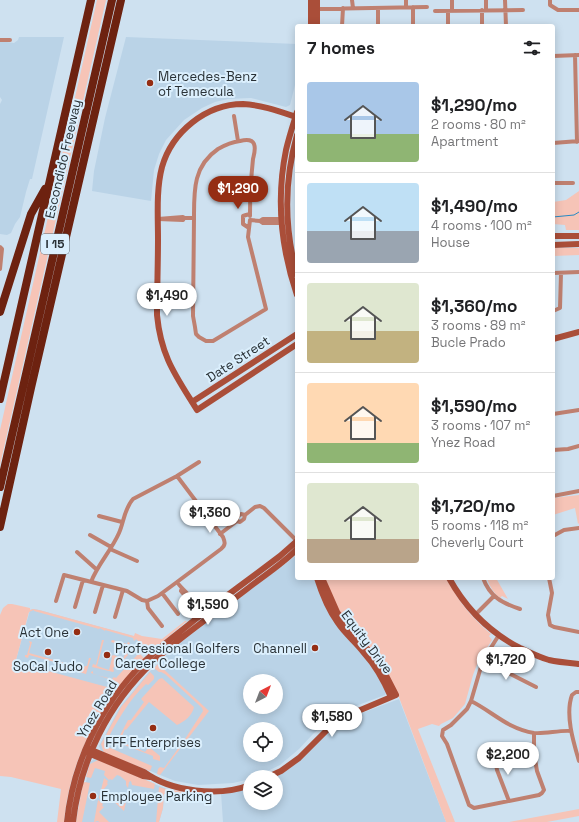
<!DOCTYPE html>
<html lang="en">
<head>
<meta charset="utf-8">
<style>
	:root { --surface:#fff; --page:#f2f2f2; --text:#202124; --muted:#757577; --line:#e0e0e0; --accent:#952d13 }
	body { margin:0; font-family:"Space Grotesk",sans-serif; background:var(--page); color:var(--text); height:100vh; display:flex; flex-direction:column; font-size:15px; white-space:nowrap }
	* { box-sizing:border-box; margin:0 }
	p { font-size:13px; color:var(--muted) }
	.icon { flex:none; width:22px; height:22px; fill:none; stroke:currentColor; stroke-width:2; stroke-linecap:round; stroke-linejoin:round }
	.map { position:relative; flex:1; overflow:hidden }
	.details { position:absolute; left:295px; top:24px; width:260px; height:556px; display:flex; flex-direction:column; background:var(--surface); border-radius:4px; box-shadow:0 2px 10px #0003 }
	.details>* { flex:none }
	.needle { width:26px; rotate:42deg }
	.tools { position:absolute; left:243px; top:674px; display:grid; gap:8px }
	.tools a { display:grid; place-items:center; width:40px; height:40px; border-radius:50%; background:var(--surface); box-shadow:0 2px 10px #0003; font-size:20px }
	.price { position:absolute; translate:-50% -34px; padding:0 9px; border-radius:14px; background:#fff; color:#222; font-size:13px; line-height:26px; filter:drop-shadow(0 1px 2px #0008) }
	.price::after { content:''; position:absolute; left:50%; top:24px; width:12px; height:9px; margin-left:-6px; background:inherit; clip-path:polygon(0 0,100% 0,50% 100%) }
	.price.current { background:var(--accent); color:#fff }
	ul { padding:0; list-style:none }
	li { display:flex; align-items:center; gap:12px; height:100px; padding:0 12px }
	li+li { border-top:1px solid var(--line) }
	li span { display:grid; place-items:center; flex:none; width:112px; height:80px; border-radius:4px; color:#555 }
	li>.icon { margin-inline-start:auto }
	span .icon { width:48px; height:48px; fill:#fffc; stroke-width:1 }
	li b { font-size:17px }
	h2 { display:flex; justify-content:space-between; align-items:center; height:48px; padding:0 12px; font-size:17px }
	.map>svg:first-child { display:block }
</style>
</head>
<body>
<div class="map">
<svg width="579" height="822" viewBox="0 0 579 822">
	<rect width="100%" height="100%" fill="#cee1f0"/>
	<path fill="#bad3e7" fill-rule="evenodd" d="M19,37H64L32,179H30L26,192L20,217L15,224L11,233L7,235L0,234V104L2,100L0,97V41L14,43L18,40Z
		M126,37L297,44V77L290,105L286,107L251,98L228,99L215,102L202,108L184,120L166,140L159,154L154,170L151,201L92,191L94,171L105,118Z
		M297,555V578H316L320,591L374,667L386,693L385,695L345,710L328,721L314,733L299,749L280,765L255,777H250V779L233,783L198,785L175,781L101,751L99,746L120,707L149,672L177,645ZM250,681H276V707H250ZM250,729H276V755H250Z
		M33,609L39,610L151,641L125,669L114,681L112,686L108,689L15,663L30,610Z
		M399,699L446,822H223L221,793L250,787V803H276V777L290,768L328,732L354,716Z
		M94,759L169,790L167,794H164L163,808L159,822H76L84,783L86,782L90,762Z"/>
	<path fill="#f6c4b7" d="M97,0H106L0,465V430Z
		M579,191V230H566L565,225L553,224V202L566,200Z
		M553,248H579V255L553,256Z
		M579,495V523L578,524L575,508L553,515V498Z
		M324,578H446C459,602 470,616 491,634L489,636L492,640L478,662L473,675L465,704L453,718L441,724L439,726L432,724L418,729L455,822H446L397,692L339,613Z
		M487,578H496L508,599L502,596L500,598C494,593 489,586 487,578Z
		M8,604H12L30,608V610L33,609L39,610L134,636L135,633L142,636L162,639L185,621H187L148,654L143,649L145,647L136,639L134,641L133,638L105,630V631L100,628L99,629L34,611V610L29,612L16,660L19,661V664L22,665L23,662H26V665L107,687L108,685L116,689C112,702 100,714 94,726C77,755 67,789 64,822H57L61,789L11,777L0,776V615L3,608Z
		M102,640H104L97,666L109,670L112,658L111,656L114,655L123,659L128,647L111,642L112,640L127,644L128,642L130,643L129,645L135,648L133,650L132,648L127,653L128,655L122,662L120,660L113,668L114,671L113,672L92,667L93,664L96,665Z
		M29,641L32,642L29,653L83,668L85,666H87L89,658H91L86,674L79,672L80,669L29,655L28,658L25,657V655H27L30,644Z
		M139,653L144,658L120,685L112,680L91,673V672L93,671V674L112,679L114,677L116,678Z
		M158,664L209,711L160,775L157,774L158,769L160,767L164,768L185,739L203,711L202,708L200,706L165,674L161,672H159L154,668Z
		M150,672L154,676V679L148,685L146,684C129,700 117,721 106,742L109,743L108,747L152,766L150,771L104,753L101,744L121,707Z
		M162,678L194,707C192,716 185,721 177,725L149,702L126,730L125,729L120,741L145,752L149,747L160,756V761L153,759V756L119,743L118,744L116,743L128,720H131L144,702L141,699L159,679Z
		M98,760L153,783L155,784L154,789L132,785L131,781L129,782L128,788L126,785V781L120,776L117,775L112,780L110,779L109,780L104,775L105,771L95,768L91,778L86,777L90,764Z
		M104,778L108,781L107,783L108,784L104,789L122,806L126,802L124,811L111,799L107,803L105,802L104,803L99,798Z
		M85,782L90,783L82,822H76L83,783Z
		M159,787L169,790L167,794H164L163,808L159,822H156Z
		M174,790L188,793L212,794V801L182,800L172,796Z
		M98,800L103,804L102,806L104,807L99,812L109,822H99L98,821L94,822Z
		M579,809V816L547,822H509Z"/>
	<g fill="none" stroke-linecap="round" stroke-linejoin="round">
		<path stroke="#268ac4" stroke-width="1" d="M553,217L574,215L579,212"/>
		<path stroke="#bf8070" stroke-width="4" d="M352,0L353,8
			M406,0V7
			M505,0L506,26
			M550,0V5L558,10H579
			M413,7V25
			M378,8V26
			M317,9L427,7
			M486,10V0
			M435,11L523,10
			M448,11V26
			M452,11V0
			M342,26L343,8
			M482,26V10
			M0,40H10
			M575,55L577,142
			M553,56L579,55
			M234,116L238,141
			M553,143L579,141
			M553,183H573
			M184,218L183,217L158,219L183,220L184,218H194L193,316L195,327L196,334L199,337L206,341H213L266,309L248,237L250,220L260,221L263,223H282
			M194,218C194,191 193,166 218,149C225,145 232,142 240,141C244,140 252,139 254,144C256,149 254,155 253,159C251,178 250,196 250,214
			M260,221L263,219H281
			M249,228L243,224V216L246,215L250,214V216
			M0,247L2,249L0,269
			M553,273L579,272
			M553,311L560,308L561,273
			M553,414L579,410
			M553,450L568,449L579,446
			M177,476L223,537C225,542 226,545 221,549L177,582
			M553,496L579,491
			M99,516L122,522
			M237,521V517L241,514L245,515
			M220,534L237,521L240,522L244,519L245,515L255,507L260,506L264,508L297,541
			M90,535L111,547
			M553,536L564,530L579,528
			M110,549L137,561
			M77,552L96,569
			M483,578C490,597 502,603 520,609
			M549,578L552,593L548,615L550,625L554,627L579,632
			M91,582C98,564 111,551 119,533C124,522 124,509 133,499L177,476L199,462
			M182,588L181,591L198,611
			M162,593L178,614
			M56,601L64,575L127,591L142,600L147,601L158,596L177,582C183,591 196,599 197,610
			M147,601L148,608L162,626
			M75,607L83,580
			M95,612L103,585
			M475,615L494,596
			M115,617L123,590
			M499,635L483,660L471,701L467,709L451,725L443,730L442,736L447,744L469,805L474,808L539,795L542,793L544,790L537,771L534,753V733
			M483,660L536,687
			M579,692H576L572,695C565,714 573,741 579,761
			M471,701C493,712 508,729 534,733C546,734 559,730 571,731
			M494,753L497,770L509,801"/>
		<path stroke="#aa4e39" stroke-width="6" d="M311,0V26
			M317,26V0
			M297,112C293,125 289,137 286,150C276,199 281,248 297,295
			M296,117C278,111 261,105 243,104C206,104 172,132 162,167C156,190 158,216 158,239C158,264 157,290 157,315C161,357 176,376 197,410L297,344
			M297,135C284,181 284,228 297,275
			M553,236H579
			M553,245L579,244
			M553,339L579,332
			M192,402L297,334
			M317,578C322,594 328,609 338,623C345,634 356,642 364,653C376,666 384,681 391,697
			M449,578C466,609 489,632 520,648C529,652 539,657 549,660C558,662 569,663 579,664
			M89,749L144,772C171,792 219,797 250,785
			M88,753L143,776L150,777
			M268,777L281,771L299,758L332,725L351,714L396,695L381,666L374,656L353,634L337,612L322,578
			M67,822C73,762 101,705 143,663C160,646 179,633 197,618C225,597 252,577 280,556L297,541
			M73,822C80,761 108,704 153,662C182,635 216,613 247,589C262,577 284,563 297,549"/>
		<path stroke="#6d2210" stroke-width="8" d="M0,312L31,214L45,189
			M0,399L91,0
			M0,487L112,0
			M0,527L31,388L121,0"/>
	</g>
	<g fill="#952d13" stroke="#dbeffd" stroke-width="1.5">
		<circle cx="150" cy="83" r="4"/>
		<circle cx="77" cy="632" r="4"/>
		<circle cx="315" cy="648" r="4"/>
		<circle cx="48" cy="652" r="4"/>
		<circle cx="107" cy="655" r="4"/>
		<circle cx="153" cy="728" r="4"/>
		<circle cx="93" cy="796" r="4"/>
	</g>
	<g text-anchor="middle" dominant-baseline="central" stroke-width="4" stroke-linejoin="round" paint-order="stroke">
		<rect fill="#dbeffd" stroke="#5e6a72" stroke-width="1" x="41" y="234" width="28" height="20" rx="3"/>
		<g font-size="12" font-weight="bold" fill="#293136">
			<text x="55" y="244">I 15</text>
		</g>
		<g font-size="13" fill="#293136" stroke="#dbeffd" text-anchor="start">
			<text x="158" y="76">Mercedes-Benz<tspan x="158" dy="15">of Temecula</tspan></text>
			<text x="69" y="632" text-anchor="end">Act One</text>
			<text x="115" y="648">Professional Golfers<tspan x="115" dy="15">Career College</tspan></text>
			<text x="307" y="648" text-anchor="end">Channell</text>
			<text x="48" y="666" text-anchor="middle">SoCal Judo</text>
			<text x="153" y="742" text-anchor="middle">FFF Enterprises</text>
			<text x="101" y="796">Employee Parking</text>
		</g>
		<g font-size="13" fill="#293136" stroke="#dbeffd">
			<text transform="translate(63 159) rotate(-77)">Escondido Freeway</text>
			<text transform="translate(238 359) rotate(-33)">Date Street</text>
			<text transform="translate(367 642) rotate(53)">Equity Drive</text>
			<text transform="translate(97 709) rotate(-59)">Ynez Road</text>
		</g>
	</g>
</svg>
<div class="tools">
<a><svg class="needle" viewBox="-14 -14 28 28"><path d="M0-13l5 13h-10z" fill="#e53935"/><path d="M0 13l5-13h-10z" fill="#757577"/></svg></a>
<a><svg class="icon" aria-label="locate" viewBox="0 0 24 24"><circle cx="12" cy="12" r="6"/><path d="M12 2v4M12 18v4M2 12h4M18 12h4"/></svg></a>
<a><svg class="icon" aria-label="layers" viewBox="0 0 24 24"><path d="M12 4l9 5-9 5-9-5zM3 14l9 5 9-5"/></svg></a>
</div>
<b class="price current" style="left:238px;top:210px">$1,290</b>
<b class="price" style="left:167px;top:317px">$1,490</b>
<b class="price" style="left:210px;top:534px">$1,360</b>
<b class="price" style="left:208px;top:626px">$1,590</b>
<b class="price" style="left:506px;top:681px">$1,720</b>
<b class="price" style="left:332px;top:738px">$1,580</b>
<b class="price" style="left:508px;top:776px">$2,200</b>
<section class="details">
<h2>7 homes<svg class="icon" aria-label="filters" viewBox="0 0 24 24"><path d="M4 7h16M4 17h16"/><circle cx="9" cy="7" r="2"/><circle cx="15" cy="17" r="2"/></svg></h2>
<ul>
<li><span style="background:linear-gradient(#a9c7e8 65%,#8fb573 0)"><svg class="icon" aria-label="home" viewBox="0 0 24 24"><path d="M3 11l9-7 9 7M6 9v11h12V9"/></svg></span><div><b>$1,290/mo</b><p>2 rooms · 80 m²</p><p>Apartment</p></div></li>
<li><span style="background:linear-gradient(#bfe0f5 60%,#9aa5b1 0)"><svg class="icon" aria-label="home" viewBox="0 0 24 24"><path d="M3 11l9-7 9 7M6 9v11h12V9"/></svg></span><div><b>$1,490/mo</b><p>4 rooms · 100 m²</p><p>House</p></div></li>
<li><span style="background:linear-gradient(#dfe7d0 60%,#c2b280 0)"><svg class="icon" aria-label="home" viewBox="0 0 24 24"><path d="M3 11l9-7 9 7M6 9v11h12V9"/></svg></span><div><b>$1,360/mo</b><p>3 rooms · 89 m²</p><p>Bucle Prado</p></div></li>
<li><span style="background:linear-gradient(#ffd9b3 75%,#8fb573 0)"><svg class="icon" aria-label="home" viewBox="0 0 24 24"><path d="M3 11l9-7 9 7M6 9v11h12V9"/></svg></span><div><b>$1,590/mo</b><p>3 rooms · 107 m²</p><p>Ynez Road</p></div></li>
<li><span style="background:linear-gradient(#dfe7d0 70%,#b9a48a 0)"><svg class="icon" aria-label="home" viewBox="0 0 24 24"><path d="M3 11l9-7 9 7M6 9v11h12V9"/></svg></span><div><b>$1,720/mo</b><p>5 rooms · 118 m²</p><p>Cheverly Court</p></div></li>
</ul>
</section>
</div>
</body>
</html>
